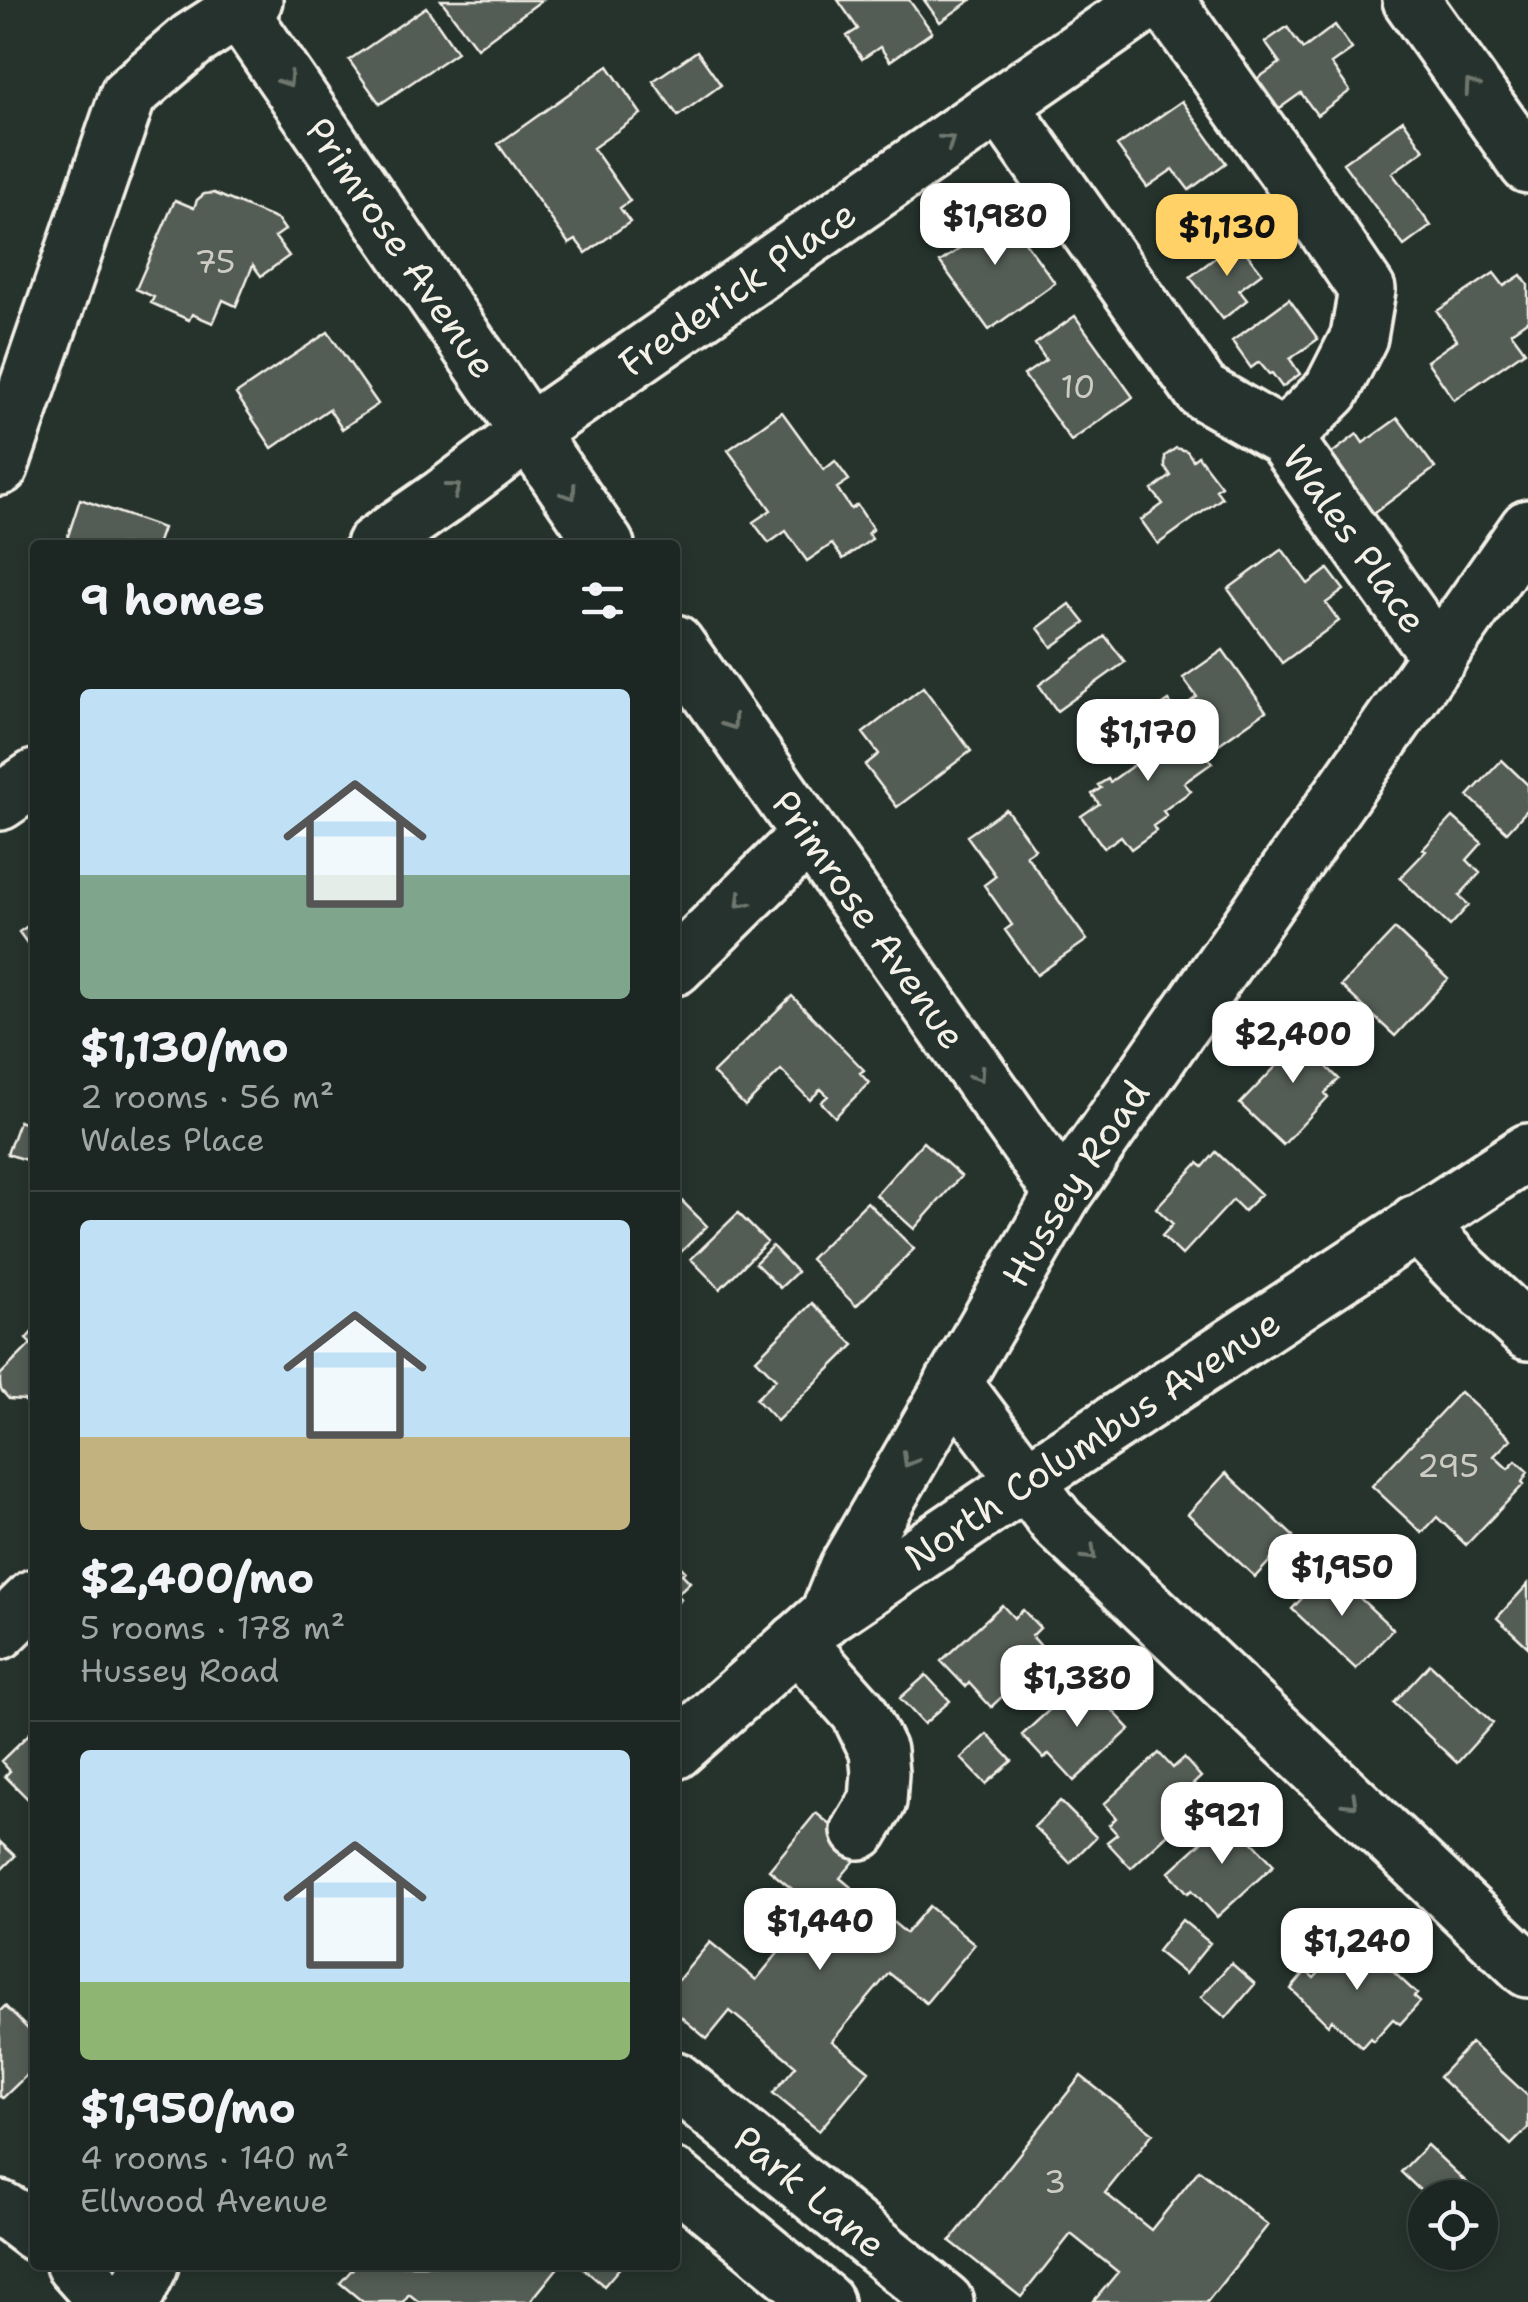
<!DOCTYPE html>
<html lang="en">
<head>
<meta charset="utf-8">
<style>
	:root { --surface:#1c2622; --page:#252e2a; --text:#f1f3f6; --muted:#a0a5a5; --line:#3a4340; --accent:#ffd166 }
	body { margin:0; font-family:"Shantell Sans",sans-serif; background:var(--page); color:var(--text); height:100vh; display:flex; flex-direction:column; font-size:38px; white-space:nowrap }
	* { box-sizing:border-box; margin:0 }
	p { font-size:32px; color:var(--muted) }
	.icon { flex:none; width:55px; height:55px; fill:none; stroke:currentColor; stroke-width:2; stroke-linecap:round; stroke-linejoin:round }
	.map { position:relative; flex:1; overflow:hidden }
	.details { position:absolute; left:30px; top:540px; width:650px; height:1730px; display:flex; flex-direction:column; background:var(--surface); border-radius:10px; box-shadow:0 5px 15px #0003,0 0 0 2px var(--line) }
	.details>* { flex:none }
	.fabs { position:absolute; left:1408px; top:2180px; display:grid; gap:20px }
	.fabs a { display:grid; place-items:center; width:90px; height:90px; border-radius:50%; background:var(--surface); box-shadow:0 5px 15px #0003,0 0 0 2px var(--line); font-size:50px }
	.price { position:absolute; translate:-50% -85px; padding:0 22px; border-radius:20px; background:#fff; color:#222; font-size:32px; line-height:65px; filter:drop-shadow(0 2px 5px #0008) }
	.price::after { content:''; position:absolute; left:50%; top:60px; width:30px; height:22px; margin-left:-15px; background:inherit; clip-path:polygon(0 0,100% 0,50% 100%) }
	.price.on { background:var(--accent); color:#111 }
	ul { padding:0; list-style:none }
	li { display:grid; align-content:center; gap:20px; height:530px; padding:0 50px }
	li+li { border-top:2px solid var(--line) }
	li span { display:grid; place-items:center; height:310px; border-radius:10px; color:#555 }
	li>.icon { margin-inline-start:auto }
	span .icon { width:180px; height:180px; fill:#fffc; stroke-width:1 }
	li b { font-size:42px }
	h2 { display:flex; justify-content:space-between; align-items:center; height:120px; padding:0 50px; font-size:42px }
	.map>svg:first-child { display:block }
</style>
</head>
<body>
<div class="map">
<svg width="1528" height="2302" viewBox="0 0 1528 2302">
	<rect width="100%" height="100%" fill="#26332d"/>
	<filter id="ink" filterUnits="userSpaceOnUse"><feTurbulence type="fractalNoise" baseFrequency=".01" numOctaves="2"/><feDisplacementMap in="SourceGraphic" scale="20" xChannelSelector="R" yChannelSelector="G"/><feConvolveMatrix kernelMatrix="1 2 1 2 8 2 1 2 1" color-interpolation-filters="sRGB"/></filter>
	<g filter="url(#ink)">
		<path fill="#525c55" stroke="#f4f1e8" stroke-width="2.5" d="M441,0H542L477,48Z
			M838,0H909L932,32L890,61L880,47L862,59L847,36L858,29Z
			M924,0H971L940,22Z
			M426,7L457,52L380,104L349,60Z
			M1335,25L1352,49L1331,64L1350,91L1317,115L1301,93L1266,118L1245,87L1280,63L1265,42L1287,27L1303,49Z
			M697,51L721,85L678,116L653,81Z
			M608,66L641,114L593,148L630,201L620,208L630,222L586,253L576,240L569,244L498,144Z
			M1182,101L1226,163L1189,190L1173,169L1147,187L1117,146Z
			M1403,120L1424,150L1392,173L1431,226L1404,246L1343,163Z
			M214,193L278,220L285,230L275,237L289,256L261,276L253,265L236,306L223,300L213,323L192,314L189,320L151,303L154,297L136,289L175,200L194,208L197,200L204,194Z
			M990,206L1001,220L1006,216L1055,283L989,330L940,262L961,248L951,234Z
			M1237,241L1262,273L1239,290L1247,300L1223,319L1190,277Z
			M1494,273L1504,286L1521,275L1528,285V320L1511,332L1525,351L1454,400L1427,361L1457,340L1437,311Z
			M1289,299L1318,339L1290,359L1300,374L1282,387L1272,373L1269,374L1259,362L1251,368L1232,341Z
			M1075,316L1133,397L1071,441L1024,375L1046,360L1035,344Z
			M328,332L378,404L342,429L329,409L272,448L236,394Z
			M782,412L824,470L835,461L849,480L837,488L851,509L857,505L873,529L868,533L872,539L843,559L832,544L807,561L786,531L769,543L753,522L771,510L728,450Z
			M1398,418L1435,468L1370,516L1327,457L1357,434L1363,443Z
			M1176,448L1187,451L1193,460L1198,456L1221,486L1216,490L1222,498L1158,544L1141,520L1163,504L1152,490L1171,476L1165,467V456Z
			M80,499L163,528L157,545H65Z
			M1282,549L1308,584L1328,569L1344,590L1326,603L1339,621L1282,663L1228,589Z
			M1070,604L1085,623L1052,647L1038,628Z
			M1105,636L1125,662L1057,711L1039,685Z
			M1223,650L1266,711L1216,746L1187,704L1197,697L1183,678Z
			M923,687L971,751L897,807L865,765L879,754L863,733Z
			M1169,701L1212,763L1184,783L1191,791L1163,811L1167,816L1153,826L1156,831L1131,849L1121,836L1104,848L1081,816L1099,804L1092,794L1101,788L1098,785L1108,779L1110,782L1166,742L1147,716Z
			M1502,760L1528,785V809L1507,832L1468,796Z
			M1006,809L1035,849L1026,855L1087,940L1037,975L1005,930L1012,925L984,885L996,876L967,836Z
			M1453,817L1482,843L1467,860L1480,873L1459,896L1469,905L1450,926L1400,878L1426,851L1423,849Z
			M35,921V954L19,932Z
			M1395,929L1448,979L1395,1036L1341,986Z
			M792,996L864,1070L860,1073L869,1083L835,1117L821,1102L828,1096L821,1089L810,1100L781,1070L745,1106L713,1073Z
			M1304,1026L1339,1057L1328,1068L1339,1079L1325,1093L1328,1097L1283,1145L1240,1104L1283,1059L1277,1055Z
			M19,1121L35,1127V1163L7,1154Z
			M923,1142L961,1176L914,1229L876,1195Z
			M1216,1152L1261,1194L1244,1211L1233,1200L1182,1255L1162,1236L1173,1224L1156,1208L1198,1163L1203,1167Z
			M675,1194L707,1226L675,1258Z
			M867,1202L914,1249L856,1306L810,1259Z
			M738,1213L767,1242L720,1289L691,1259Z
			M772,1246L797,1272L780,1288L755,1263Z
			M812,1303L854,1345L777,1421L756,1399L776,1379L756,1359Z
			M35,1329V1411L24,1400L9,1399L1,1390L0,1384V1375L31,1344L26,1339Z
			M1460,1392L1511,1439L1494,1456L1508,1469L1516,1461L1528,1472L1522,1482L1524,1484L1466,1545L1437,1517L1422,1533L1372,1486Z
			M1226,1473L1293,1536L1255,1577L1188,1514Z
			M675,1561L685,1571L682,1574L690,1582L676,1595L681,1599L675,1605Z
			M1329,1569L1393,1629L1356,1669L1292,1609Z
			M1528,1584V1647L1497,1618Z
			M1002,1605L1014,1618L1023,1610L1040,1628L1032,1636L1048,1654L991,1707L969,1683L966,1687L941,1661Z
			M1430,1664L1493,1723L1457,1763L1394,1703Z
			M926,1675L950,1701L924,1724L900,1698Z
			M1083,1679L1130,1729L1074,1781L1049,1754L1044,1759L1022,1735Z
			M35,1728V1806L5,1776L10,1771L1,1761Z
			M987,1734L1012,1761L986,1784L961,1758Z
			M1159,1753L1173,1768L1184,1758L1201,1777L1190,1787L1204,1801L1131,1868L1107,1842L1117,1834L1109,1825L1116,1818L1104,1804Z
			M1060,1801L1096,1837L1070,1863L1034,1827Z
			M816,1813L863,1851L840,1878L906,1933L929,1906L975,1944L926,2003L889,1973L832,2041L869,2071L819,2131L773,2093L796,2066L730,2011L707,2039L675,2012V1984L710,1942L756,1980L815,1908L769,1870Z
			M1229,1817L1274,1865L1217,1917L1192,1890L1188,1893L1169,1872Z
			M0,1842L15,1856L0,1871Z
			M1182,1920L1210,1943L1185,1974L1157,1951Z
			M1354,1935L1417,1994L1414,1997L1420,2002L1400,2024L1393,2019L1373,2041L1370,2038L1362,2047L1332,2020L1328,2025L1291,1989L1306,1971L1314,1978Z
			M1231,1963L1255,1984L1226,2018L1201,1997Z
			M5,2006L35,2036V2067L3,2098L0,2096V2011Z
			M1471,2043L1528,2096V2128L1511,2145L1439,2077Z
			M1081,2076L1153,2133L1105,2193L1151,2230L1199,2170L1268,2225L1207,2302H1093L1118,2272L1071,2234L1021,2297L950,2241Z
			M1427,2145L1463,2179L1445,2198H1428L1401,2172Z
			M1463,2179L1493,2207L1480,2221V2198H1445Z
			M356,2265H560L530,2302H419L409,2294L403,2302H363L340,2283Z
			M579,2265H622L604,2286Z"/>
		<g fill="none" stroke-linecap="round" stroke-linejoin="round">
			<g stroke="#f4f1e8" stroke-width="62">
				<g id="minor">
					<path id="s1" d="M232,0L606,545"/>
					<path d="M1165,0L1288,173L1367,290L1359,337L1332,390L1284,438"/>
					<path d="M1411,0L1528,165"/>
					<path id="s2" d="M1000,105L1202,391L1284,438L1439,657"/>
					<path d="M0,467L128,95L192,40L254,0"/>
					<path id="s3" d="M374,545L443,497L528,433L1151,0"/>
					<path id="s4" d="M675,643L1063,1194"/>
					<path d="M0,802L35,778"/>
					<path d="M675,967L809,835"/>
					<path d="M1416,1223L1462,1271L1528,1332"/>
					<path d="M953,1383L1057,1522L1528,1969"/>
					<path id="s5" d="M828,1615L847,1568L1063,1194L1528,528"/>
					<path d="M0,1631L35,1597"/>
					<path d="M797,1642L859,1712L878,1751L880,1773L878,1801L860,1831"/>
					<path id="s6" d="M675,2080L945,2302"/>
					<path d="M675,2178L825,2302"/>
				</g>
			</g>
			<g stroke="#f4f1e8" stroke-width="62">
				<g id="major">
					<path id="s7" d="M675,1751L828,1615L1026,1481L1528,1152"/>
					<path d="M0,2209L14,2217L35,2233"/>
					<path d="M74,2265L107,2302"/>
					<path d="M132,2302L150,2265"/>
				</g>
			</g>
			<use href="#minor" stroke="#26332d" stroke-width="55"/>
			<use href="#major" stroke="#26332d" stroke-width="55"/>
		</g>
		<defs><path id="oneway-chevron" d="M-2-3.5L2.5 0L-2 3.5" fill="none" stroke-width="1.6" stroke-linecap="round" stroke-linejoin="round" transform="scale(2.5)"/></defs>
		<g stroke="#6e766e">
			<use href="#oneway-chevron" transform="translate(287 80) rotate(56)"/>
			<use href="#oneway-chevron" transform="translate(1471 86) rotate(-125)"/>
			<use href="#oneway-chevron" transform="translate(948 141) rotate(-35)"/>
			<use href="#oneway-chevron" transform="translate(454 489) rotate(-37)"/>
			<use href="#oneway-chevron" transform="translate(570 493) rotate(55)"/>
			<use href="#oneway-chevron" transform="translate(731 723) rotate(55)"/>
			<use href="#oneway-chevron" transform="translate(742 901) rotate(135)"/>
			<use href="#oneway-chevron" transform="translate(978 1075) rotate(55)"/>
			<use href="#oneway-chevron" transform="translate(909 1460) rotate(120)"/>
			<use href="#oneway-chevron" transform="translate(1090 1554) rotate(44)"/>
			<use href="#oneway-chevron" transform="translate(1351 1802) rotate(44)"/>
		</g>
	</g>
	<g text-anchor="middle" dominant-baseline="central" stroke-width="10" stroke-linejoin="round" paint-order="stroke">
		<g font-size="32" fill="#ccccc3">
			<text x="215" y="261">75</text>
			<text x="1078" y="386">10</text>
			<text x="1448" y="1465">295</text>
			<text x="1055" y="2181">3</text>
		</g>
		<g font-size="38" fill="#f4f1e8" stroke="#26332d">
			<text stroke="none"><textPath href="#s1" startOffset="300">Primrose Avenue</textPath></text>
			<text stroke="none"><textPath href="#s3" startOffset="445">Frederick Place</textPath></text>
			<text stroke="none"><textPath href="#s2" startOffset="568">Wales Place</textPath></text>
			<text stroke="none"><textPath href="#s4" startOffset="338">Primrose Avenue</textPath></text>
			<text stroke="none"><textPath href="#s5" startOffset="498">Hussey Road</textPath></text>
			<text stroke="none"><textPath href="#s7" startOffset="522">North Columbus Avenue</textPath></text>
			<text stroke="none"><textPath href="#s6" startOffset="175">Park Lane</textPath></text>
		</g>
	</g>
</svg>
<div class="fabs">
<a><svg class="icon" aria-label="locate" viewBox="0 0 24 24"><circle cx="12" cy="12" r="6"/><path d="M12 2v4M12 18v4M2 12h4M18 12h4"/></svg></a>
</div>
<b class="price" style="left:995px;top:268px">$1,980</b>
<b class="price on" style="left:1227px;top:279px">$1,130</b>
<b class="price" style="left:1148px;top:784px">$1,170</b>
<b class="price" style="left:1293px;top:1086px">$2,400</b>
<b class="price" style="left:1342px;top:1619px">$1,950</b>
<b class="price" style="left:1077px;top:1730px">$1,380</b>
<b class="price" style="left:1222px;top:1867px">$921</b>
<b class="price" style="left:820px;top:1973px">$1,440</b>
<b class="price" style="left:1357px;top:1993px">$1,240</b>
<section class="details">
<h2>9 homes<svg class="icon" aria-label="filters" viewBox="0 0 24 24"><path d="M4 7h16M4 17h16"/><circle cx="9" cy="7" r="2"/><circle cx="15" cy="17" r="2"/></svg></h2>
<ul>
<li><span style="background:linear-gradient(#bfe0f5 60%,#7fa58c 0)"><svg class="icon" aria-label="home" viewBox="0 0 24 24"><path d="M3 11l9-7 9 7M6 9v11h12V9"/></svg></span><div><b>$1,130/mo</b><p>2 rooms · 56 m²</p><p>Wales Place</p></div></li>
<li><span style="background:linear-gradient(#bfe0f5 70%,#c2b280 0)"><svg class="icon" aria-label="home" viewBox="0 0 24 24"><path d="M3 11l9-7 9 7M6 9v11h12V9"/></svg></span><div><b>$2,400/mo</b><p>5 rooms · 178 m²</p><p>Hussey Road</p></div></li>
<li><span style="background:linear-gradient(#bfe0f5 75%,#8fb573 0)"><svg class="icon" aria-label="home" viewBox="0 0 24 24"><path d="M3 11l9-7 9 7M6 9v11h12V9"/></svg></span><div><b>$1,950/mo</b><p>4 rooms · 140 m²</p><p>Ellwood Avenue</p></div></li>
</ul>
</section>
</div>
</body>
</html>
